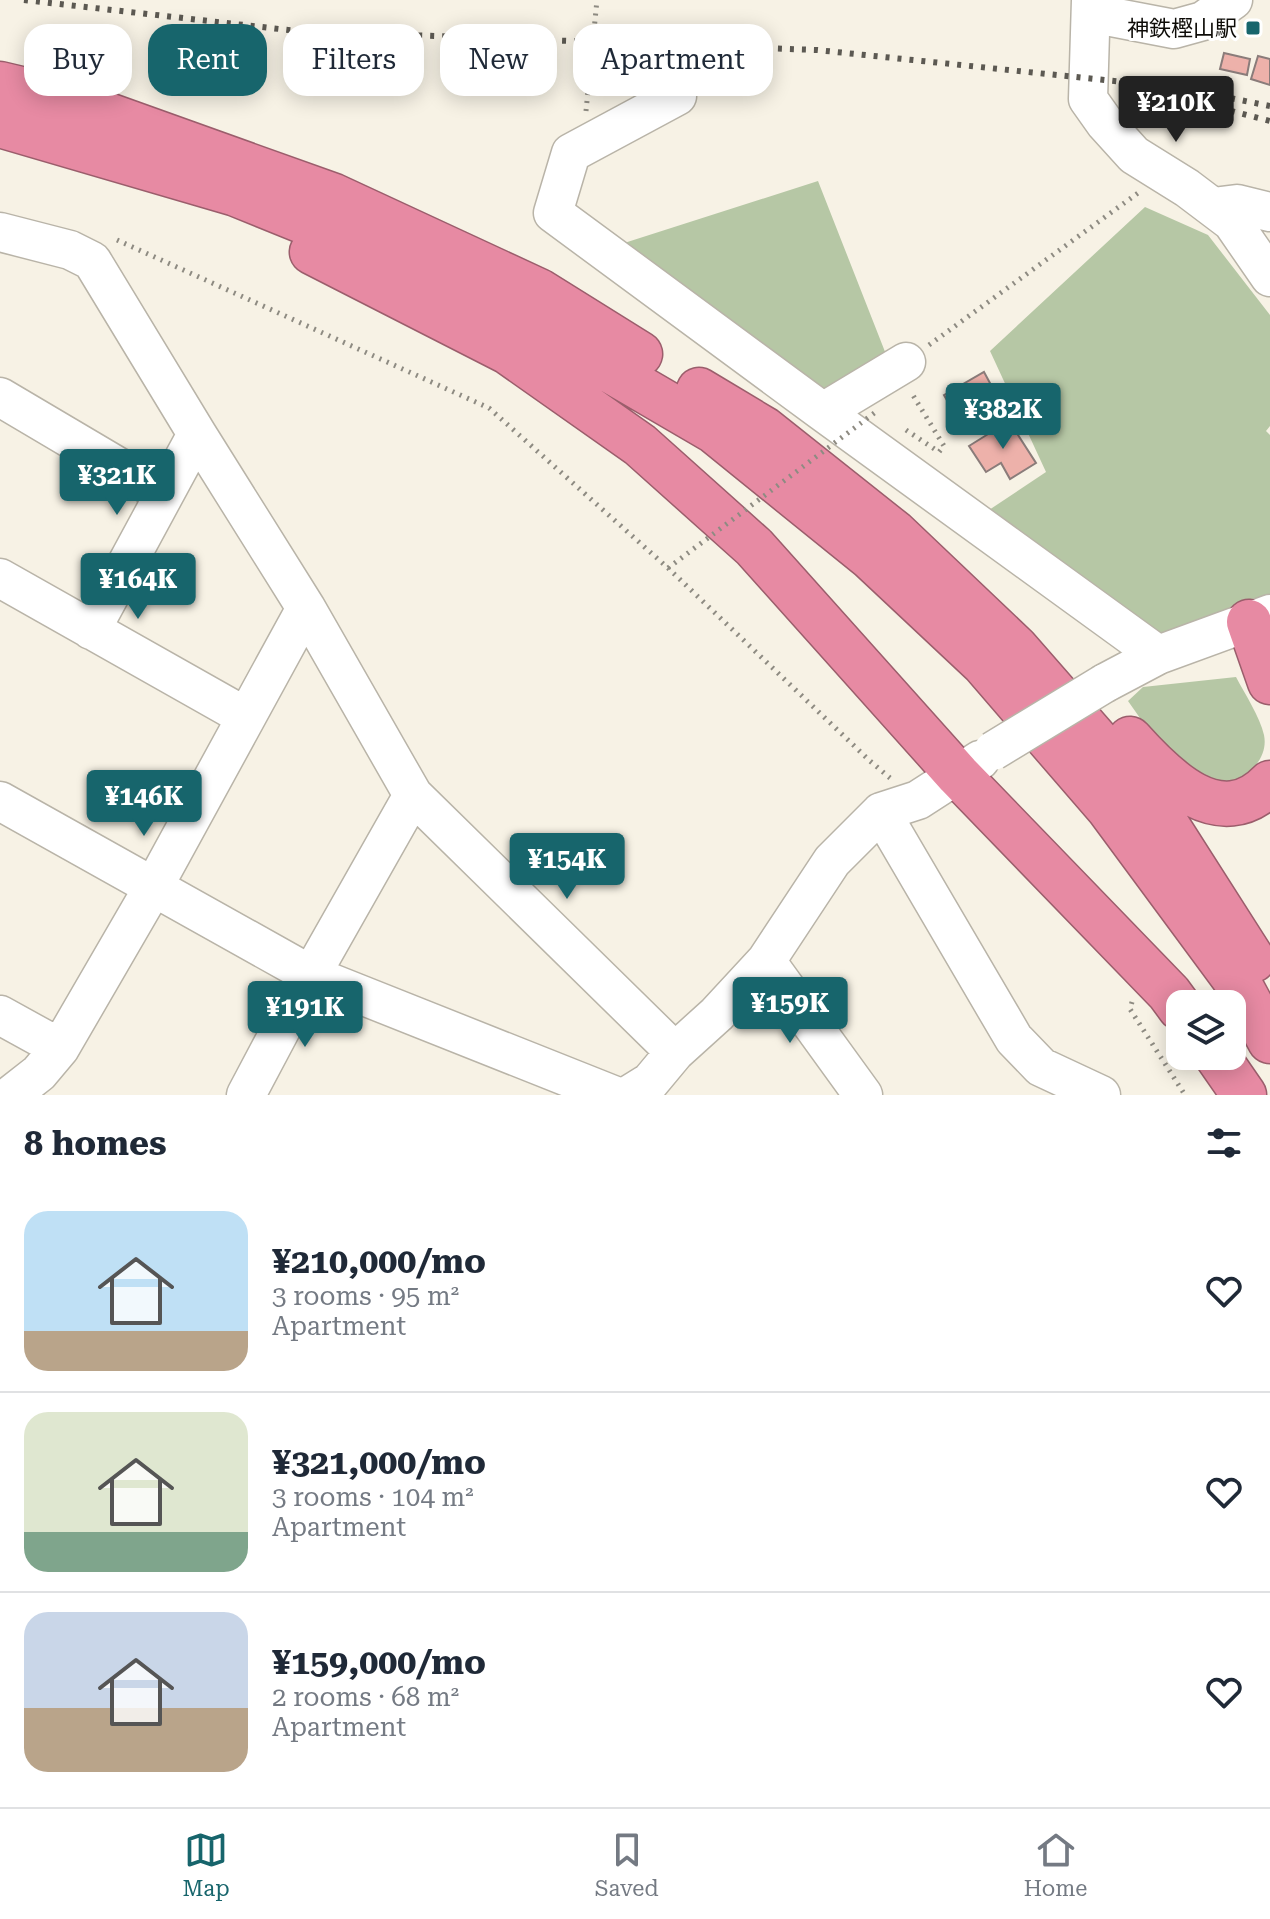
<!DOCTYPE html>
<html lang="en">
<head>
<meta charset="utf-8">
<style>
	:root { --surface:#fff; --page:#f2f2f3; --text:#1f2937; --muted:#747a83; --line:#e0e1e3; --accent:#17656c }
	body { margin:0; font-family:"Roboto Serif","Noto Sans JP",serif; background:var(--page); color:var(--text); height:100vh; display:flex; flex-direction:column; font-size:30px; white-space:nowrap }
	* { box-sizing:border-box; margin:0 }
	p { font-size:26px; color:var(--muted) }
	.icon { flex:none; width:44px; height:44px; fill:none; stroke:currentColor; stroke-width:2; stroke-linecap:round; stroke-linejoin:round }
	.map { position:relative; height:1095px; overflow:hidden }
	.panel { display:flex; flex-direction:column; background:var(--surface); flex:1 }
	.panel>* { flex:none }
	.guide { position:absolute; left:24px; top:24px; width:800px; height:72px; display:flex; gap:16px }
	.buttons { position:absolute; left:1166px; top:990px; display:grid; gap:16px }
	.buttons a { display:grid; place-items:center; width:80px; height:80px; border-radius:16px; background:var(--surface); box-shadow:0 4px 20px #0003; font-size:40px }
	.price { position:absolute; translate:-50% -68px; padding:0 18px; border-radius:8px; background:var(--accent); color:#fff; font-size:26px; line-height:52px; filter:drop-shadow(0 2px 4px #0008) }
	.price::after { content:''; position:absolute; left:50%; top:48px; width:24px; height:18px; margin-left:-12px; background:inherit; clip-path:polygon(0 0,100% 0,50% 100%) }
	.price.active { background:#222; color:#fff }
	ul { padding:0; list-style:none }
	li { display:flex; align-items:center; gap:24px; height:200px; padding:0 24px }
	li+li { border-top:2px solid var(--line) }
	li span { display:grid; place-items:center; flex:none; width:224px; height:160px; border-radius:24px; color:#555 }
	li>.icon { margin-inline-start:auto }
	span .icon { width:96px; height:96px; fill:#fffc; stroke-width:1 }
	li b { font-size:34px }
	h2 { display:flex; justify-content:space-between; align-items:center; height:96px; padding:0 24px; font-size:34px }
	.chip { padding:0 28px; border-radius:24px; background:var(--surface); box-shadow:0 4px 20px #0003; font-size:28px; line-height:72px }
	.chip.active { background:var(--accent); color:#fff }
	.menu { display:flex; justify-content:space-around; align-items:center; height:112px; border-top:2px solid var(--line); background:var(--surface); font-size:22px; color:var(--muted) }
	.menu a { display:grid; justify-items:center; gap:4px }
	.menu .active { color:var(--accent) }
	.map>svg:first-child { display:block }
</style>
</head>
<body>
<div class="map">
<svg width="1270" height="1095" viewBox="0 0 1270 1095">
	<rect width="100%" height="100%" fill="#f7f2e5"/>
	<path fill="#b6c7a5" d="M818,181L891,367L833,401L618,245Z
		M1145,207L1208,235L1270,315V426L1266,431L1270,435V598L1160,633L989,510L1046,472L990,351Z
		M1236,677C1245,694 1260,717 1264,735C1269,760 1246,779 1224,784C1218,785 1211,784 1205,785L1166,755L1128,701L1143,687Z"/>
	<path fill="#edb1aa" stroke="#8a7c7a" stroke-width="2" d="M1224,53L1250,59L1247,75L1220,69Z
		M1258,56L1270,59V85L1251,79Z
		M984,372L997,396L957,418L944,395Z
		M1009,421L1036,463L1010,479L1001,463L986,472L969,446Z"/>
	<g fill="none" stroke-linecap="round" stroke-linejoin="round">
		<g stroke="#b9b4a8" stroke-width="41">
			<path id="minor" d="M1091,0L1088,99L1105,123L1134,155L1187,188L1232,222L1270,277
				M1091,13L1174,29L1203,21L1233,0
				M677,96L571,153L553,213L823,412L1158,655
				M1213,207L1237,204L1270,212
				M0,232L70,250L92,261L197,434L306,608L413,795L675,1052
				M0,397L164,494
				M823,412L906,362
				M0,578L246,717
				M91,630L197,434
				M1105,683L1158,655L1270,614
				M0,801L311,975L613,1095
				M881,812L1014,1039L1041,1067L1101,1095
				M766,961L863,1095
				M0,1015L60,1048
				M11,1095L39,1073L60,1048L154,886L306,608
				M246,1095L290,1012L413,795
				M629,1095L650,1082L675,1052L717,1014L766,961L832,861L881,812L918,800L980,760"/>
		</g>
		<g stroke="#9b5e6c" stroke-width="47">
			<path id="highway" d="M0,84L63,99L334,196L539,291L640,354
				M0,125L236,194L394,258L551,336L714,431L871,558L983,663L1109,809L1242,989L1270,1041
				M312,252L508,352L640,445L754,547L958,775L1169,993L1180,1008
				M699,390L764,429L895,533L1016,648L1156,808L1253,960
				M1249,622L1270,682
				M1130,739C1164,777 1220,835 1270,783
				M1217,1056L1244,1095"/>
		</g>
		<path stroke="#8e8b82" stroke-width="5" stroke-dasharray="2 6" stroke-linecap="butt" d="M586,111L597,0
			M117,240L489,408L668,568L870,761L890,778
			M929,345L1138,193
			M906,430L939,452L944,446L911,392
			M1132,1002L1130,1009L1185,1095"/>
		<use href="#minor" stroke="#fff" stroke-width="38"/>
		<use href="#highway" stroke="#e78aa3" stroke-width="44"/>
		<path stroke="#5c5952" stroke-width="6" stroke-dasharray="4 8" stroke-linecap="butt" d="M24,0L297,31L817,50L1133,83L1230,98L1270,106
			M1196,102L1270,121"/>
		<g stroke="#b9b4a8" stroke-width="41" stroke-linecap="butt">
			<path id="minor-bridge" d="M993,751L1105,683"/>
		</g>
		<path stroke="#8e8b82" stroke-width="5" stroke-dasharray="2 6" stroke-linecap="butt" d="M668,568L877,411"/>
		<use href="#minor-bridge" stroke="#fff" stroke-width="38"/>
	</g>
	<rect fill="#17656c" stroke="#fff" stroke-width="3" x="1245" y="20" width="16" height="16" rx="4"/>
	<g text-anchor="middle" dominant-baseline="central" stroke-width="6" stroke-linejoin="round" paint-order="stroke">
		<g font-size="22" fill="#0d0b07" stroke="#fff" text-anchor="end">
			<text x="1237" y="28">神鉄樫山駅</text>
		</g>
	</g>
</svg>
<div class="buttons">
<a><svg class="icon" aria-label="layers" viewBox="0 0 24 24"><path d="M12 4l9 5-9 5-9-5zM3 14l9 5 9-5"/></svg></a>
</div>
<b class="price active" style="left:1176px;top:144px">¥210K</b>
<b class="price" style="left:1003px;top:451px">¥382K</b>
<b class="price" style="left:117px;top:517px">¥321K</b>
<b class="price" style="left:138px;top:621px">¥164K</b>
<b class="price" style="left:144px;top:838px">¥146K</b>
<b class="price" style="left:567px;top:901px">¥154K</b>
<b class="price" style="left:790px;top:1045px">¥159K</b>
<b class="price" style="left:305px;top:1049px">¥191K</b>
<div class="guide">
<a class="chip">Buy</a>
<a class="chip active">Rent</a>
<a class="chip">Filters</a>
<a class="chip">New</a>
<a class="chip">Apartment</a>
</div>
</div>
<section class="panel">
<h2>8 homes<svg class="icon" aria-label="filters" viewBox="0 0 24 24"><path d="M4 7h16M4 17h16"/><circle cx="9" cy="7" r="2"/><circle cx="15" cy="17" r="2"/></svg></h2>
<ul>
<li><span style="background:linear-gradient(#bfe0f5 75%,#b9a48a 0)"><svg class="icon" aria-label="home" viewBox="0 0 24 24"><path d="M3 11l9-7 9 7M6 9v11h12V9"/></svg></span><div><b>¥210,000/mo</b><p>3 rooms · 95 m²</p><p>Apartment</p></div><svg class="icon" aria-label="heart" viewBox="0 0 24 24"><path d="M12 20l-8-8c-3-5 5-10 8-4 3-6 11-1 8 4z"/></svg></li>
<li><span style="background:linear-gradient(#dfe7d0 75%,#7fa58c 0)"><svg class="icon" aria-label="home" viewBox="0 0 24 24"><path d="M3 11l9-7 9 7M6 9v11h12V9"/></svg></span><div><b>¥321,000/mo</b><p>3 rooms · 104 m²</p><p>Apartment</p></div><svg class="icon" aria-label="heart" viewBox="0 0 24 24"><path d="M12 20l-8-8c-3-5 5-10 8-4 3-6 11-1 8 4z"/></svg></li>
<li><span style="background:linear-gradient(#c9d6e8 60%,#b9a48a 0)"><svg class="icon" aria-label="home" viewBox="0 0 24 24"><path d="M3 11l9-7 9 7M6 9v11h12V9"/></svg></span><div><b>¥159,000/mo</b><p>2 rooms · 68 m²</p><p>Apartment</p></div><svg class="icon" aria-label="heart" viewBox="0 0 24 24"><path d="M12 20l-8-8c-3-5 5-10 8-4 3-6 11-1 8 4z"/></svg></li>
</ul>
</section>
<nav class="menu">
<a class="active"><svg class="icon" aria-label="map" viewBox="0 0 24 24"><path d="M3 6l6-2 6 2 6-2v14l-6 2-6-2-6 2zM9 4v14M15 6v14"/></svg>Map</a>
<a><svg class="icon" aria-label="saved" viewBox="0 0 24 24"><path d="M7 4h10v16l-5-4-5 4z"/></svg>Saved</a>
<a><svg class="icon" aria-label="home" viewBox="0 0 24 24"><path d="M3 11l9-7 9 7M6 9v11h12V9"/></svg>Home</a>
</nav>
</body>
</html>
